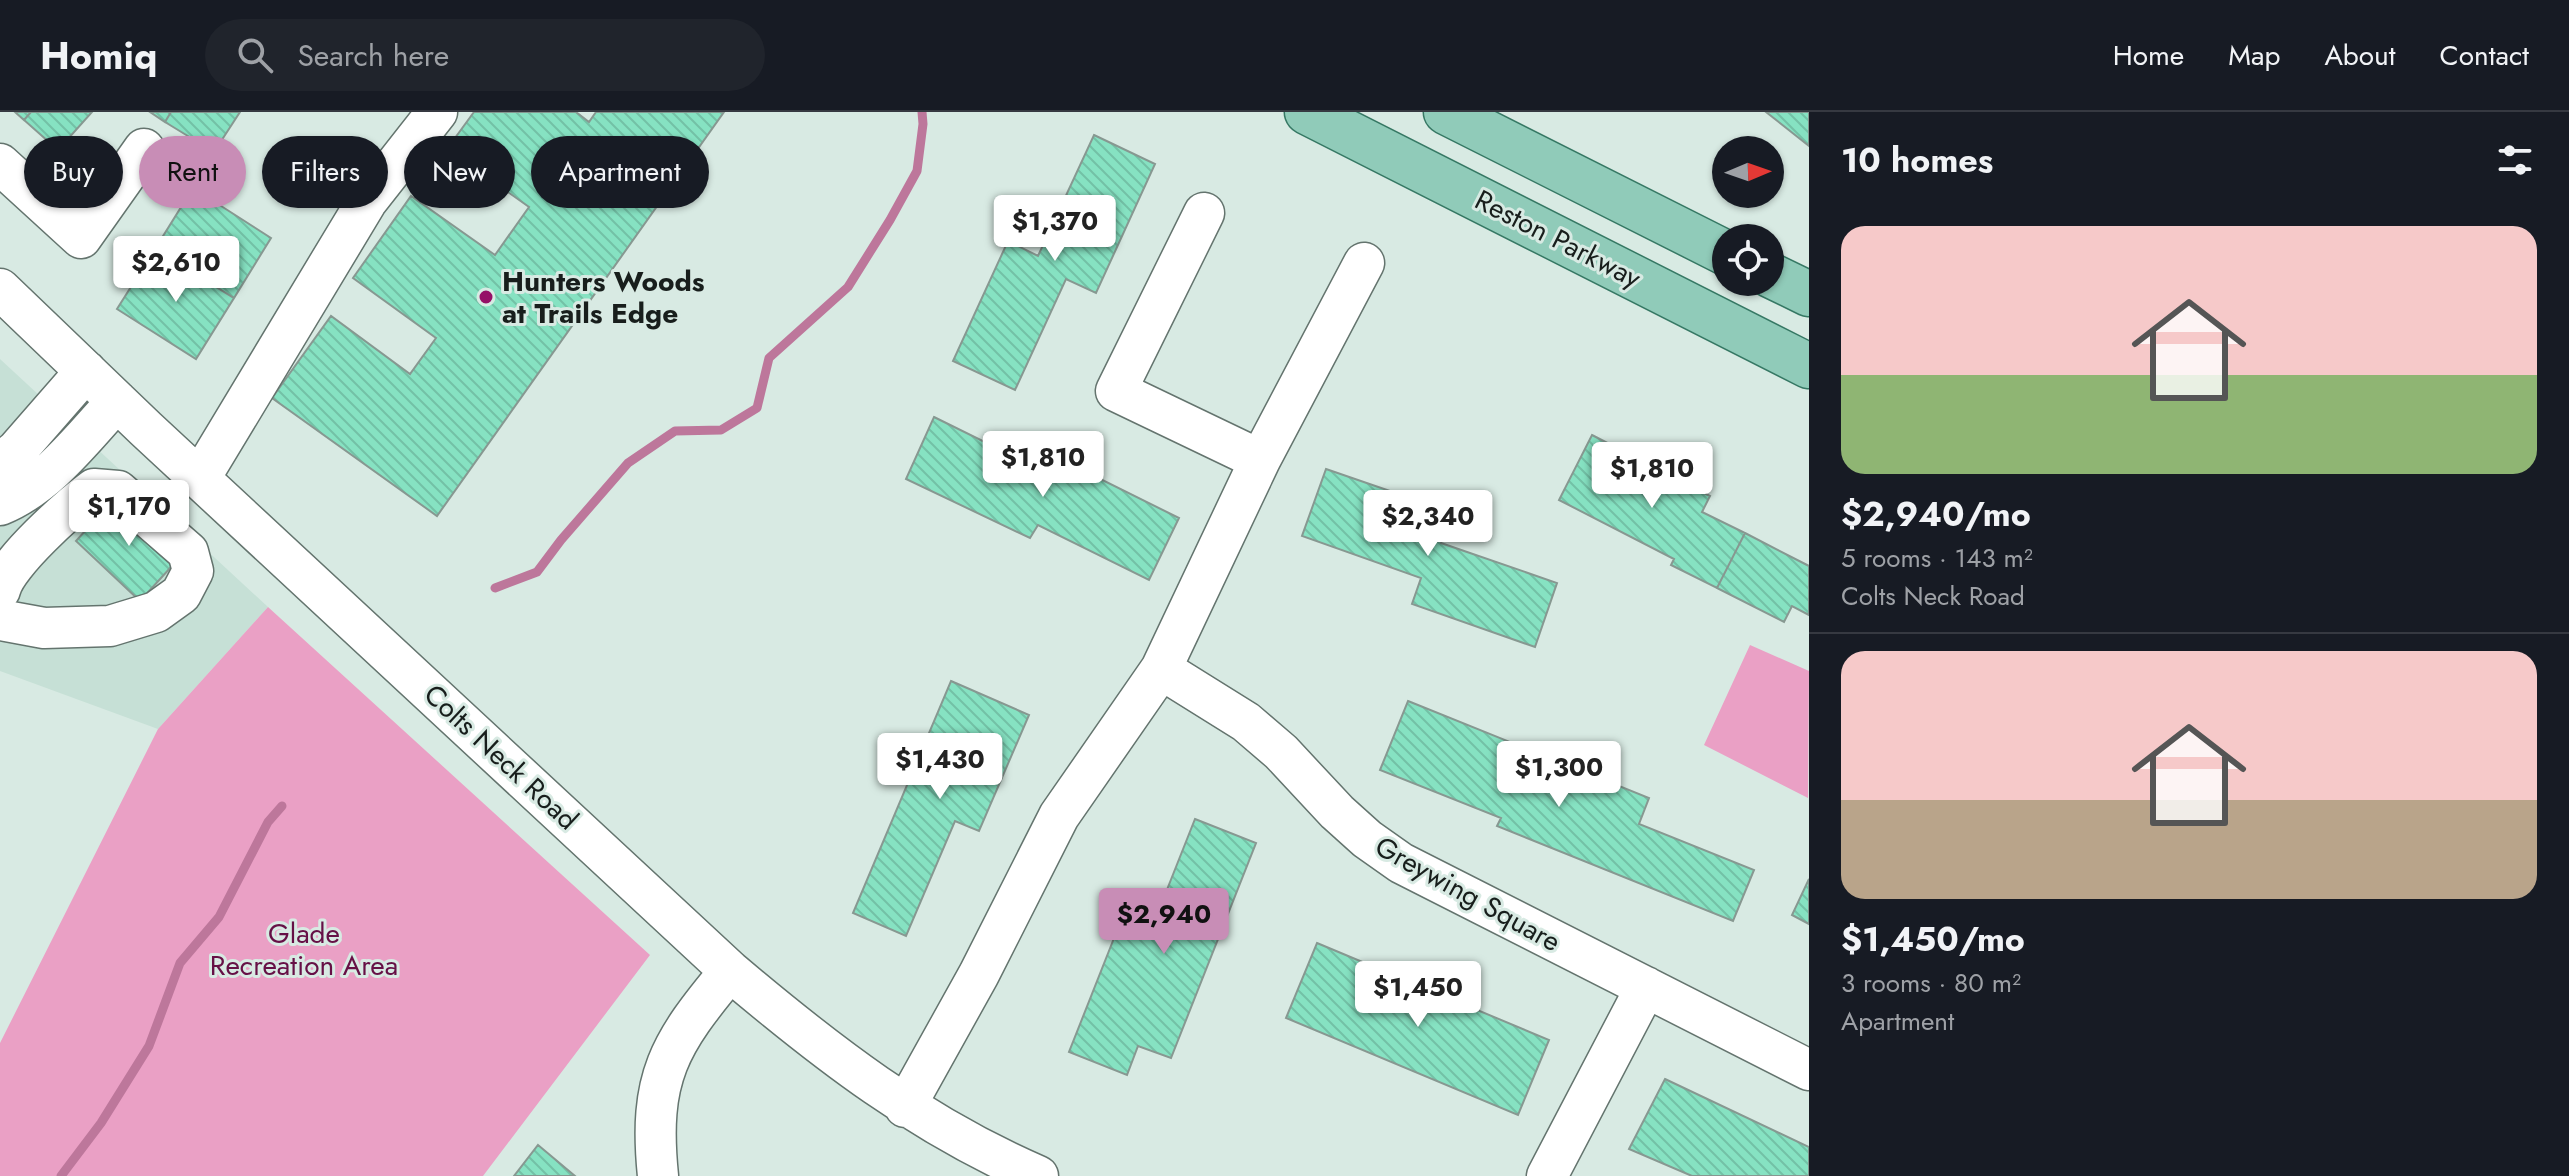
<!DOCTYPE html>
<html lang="en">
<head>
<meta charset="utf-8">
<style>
	:root { --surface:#171b24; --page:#20242c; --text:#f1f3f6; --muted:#9ea1a6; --line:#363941; --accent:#c88db6 }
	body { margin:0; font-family:Jost,sans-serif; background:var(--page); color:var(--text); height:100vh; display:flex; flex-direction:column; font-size:30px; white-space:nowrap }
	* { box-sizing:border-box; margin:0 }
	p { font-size:26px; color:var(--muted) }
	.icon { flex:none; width:44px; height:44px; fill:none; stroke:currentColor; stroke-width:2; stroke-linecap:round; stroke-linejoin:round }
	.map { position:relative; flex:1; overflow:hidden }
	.drawer { display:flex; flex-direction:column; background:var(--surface); width:760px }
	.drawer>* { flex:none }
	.guide { position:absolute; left:24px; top:24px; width:760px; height:72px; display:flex; gap:16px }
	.needle { width:52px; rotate:88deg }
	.fabs { position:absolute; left:1712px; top:24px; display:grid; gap:16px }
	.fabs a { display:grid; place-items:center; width:72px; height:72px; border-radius:50%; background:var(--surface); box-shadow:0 2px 6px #0004; font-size:40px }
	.price { position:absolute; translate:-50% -68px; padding:0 18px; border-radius:8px; background:#fff; color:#222; font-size:26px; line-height:52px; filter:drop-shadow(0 2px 4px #0008) }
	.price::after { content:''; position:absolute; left:50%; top:48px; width:24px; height:18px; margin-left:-12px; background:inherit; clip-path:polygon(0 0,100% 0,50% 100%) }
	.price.active { background:var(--accent); color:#111 }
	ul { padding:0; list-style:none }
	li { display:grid; align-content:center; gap:16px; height:424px; padding:0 32px }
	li+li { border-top:2px solid var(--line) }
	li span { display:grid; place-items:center; height:248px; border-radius:24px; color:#555 }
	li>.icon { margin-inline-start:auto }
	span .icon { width:144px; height:144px; fill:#fffc; stroke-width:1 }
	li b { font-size:34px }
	h2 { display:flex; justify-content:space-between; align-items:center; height:96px; padding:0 32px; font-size:34px }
	.chip { padding:0 28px; border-radius:36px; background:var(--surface); box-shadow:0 2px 6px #0004; font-size:28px; line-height:72px }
	.chip.active { background:var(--accent); color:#111 }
	header { display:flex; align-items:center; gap:48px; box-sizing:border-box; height:112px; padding:0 40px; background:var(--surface); border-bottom:2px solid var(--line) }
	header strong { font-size:38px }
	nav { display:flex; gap:44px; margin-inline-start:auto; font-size:28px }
	.search { width:560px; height:72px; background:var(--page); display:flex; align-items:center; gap:20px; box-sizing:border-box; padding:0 28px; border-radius:44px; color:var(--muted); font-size:30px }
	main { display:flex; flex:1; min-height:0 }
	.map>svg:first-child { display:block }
</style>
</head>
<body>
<header>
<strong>Homiq</strong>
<div class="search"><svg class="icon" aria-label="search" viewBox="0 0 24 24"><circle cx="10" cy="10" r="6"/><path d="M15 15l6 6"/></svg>Search here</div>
<nav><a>Home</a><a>Map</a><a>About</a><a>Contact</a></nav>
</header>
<main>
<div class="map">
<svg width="1809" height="1064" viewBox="0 0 1809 1064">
	<defs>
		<pattern id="building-back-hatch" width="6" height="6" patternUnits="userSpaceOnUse" patternTransform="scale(2)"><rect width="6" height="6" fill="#86e2c2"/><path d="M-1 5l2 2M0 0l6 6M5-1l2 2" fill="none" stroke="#73c1a6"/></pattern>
	</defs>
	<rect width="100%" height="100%" fill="#d8eae3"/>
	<path fill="#c6e0d6" d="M0,247L268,495L158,617L0,559Z"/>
	<path fill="#eaa0c5" d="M268,495L650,843L483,1064H0V931L158,617Z
		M1750,533L1809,559L1808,686L1704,633Z"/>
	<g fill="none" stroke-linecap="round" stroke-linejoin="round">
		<path stroke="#bd779b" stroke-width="9" d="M495,476L537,460L561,428L628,351L675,319L721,318L757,296L769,246L848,175L890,108L917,59L923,12L922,0
			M61,1064L101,1011L149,934L180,851L219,805L268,710L282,694"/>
	</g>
	<path fill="url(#building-back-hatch)" stroke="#879891" stroke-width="2" d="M15,0H31L24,8Z
		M31,0H92L58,38L24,8Z
		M150,0H171L165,10Z
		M171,0H240L214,40L165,10Z
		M474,0H576L589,10L596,0H724L437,404L272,286L331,204L410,262L436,226L353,166L411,84L495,143L529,95L447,37Z
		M1766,0H1809V34Z
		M1094,23L1155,52L1096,181L1066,167L1015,278L953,249L1008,129L1038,144Z
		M193,76L271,126L234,186L155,137Z
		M155,137L234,186L196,247L117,197Z
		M934,305L1054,364L1060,347L1179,406L1149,468L1038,413L1030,426L906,367Z
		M1592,323L1710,384L1702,400L1745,421L1717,476L1671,453L1674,447L1559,388Z
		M1326,357L1451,400L1441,431L1557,471L1535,535L1412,492L1421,466L1302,424Z
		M118,383L182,443L140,489L76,429Z
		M1745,421L1809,454V503L1792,494L1784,510L1717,476Z
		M951,569L1029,603L979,719L955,709L906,824L853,801Z
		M1408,589L1649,686L1639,712L1754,758L1733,809L1497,714L1501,706L1380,658Z
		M1195,707L1256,731L1171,946L1138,934L1127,963L1069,940L1122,806L1151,818Z
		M1809,767V812L1792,803Z
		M1317,831L1549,928L1518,1003L1286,906Z
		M1665,967L1809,1035V1064H1692L1629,1037Z
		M538,1033L575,1064H514Z"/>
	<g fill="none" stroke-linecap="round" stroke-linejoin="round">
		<g stroke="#64746e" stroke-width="43">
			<path id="minor" d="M0,52L81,126L144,37
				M1204,101L1116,279L1260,348
				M0,177L146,317L730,859C827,941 920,1013 1038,1064
				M0,352L17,338L86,259
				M200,366L367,89L437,0
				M0,393C47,374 83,326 117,289
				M0,478C6,451 71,394 94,377L118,379L188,440L193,459L181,482L156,500L110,514L44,516L0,508
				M1161,557L1246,610L1281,640L1337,700L1367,727L1401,751L1809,958
				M905,995L979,862L1059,704L1161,557L1260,348L1364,151
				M658,1064C648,965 669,932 730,859
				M1547,1064L1646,875"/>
		</g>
		<g stroke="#367864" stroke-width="47">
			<path id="major" d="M1307,0L1809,254
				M1446,0L1726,141
				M1770,163L1809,182"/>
		</g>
		<use href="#minor" stroke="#fff" stroke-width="40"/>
		<use href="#major" stroke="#90cbb9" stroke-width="44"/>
	</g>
	<circle fill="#951067" stroke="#d8eae3" stroke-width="3" cx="486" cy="185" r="8"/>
	<g text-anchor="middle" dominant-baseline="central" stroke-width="6" stroke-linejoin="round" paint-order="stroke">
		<g font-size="28" fill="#181e1c" stroke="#d8eae3">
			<text transform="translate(1558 127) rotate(27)">Reston Parkway</text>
			<text transform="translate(501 645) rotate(43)">Colts Neck Road</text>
			<text transform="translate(1468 782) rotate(29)">Greywing Square</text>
		</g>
		<g font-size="28" font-weight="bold" fill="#181e1c" stroke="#d8eae3" text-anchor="start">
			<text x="502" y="169">Hunters Woods<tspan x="502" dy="32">at Trails Edge</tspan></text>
		</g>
		<g font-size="28" fill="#661046" stroke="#d8eae3">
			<text x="304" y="821">Glade<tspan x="304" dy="32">Recreation Area</tspan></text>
		</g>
	</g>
</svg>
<div class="fabs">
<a><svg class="needle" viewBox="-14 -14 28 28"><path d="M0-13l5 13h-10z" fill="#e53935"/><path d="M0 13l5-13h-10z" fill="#9ea1a6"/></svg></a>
<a><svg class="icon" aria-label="locate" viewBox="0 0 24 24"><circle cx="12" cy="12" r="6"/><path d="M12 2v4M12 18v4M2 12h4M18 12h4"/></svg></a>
</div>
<b class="price" style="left:1055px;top:151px">$1,370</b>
<b class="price" style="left:176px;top:192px">$2,610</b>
<b class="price" style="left:1043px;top:387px">$1,810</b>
<b class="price" style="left:1652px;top:398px">$1,810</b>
<b class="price" style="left:129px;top:436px">$1,170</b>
<b class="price" style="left:1428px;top:446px">$2,340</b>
<b class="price" style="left:940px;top:689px">$1,430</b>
<b class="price" style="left:1559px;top:697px">$1,300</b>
<b class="price active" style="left:1164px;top:844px">$2,940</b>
<b class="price" style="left:1418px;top:917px">$1,450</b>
<div class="guide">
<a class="chip">Buy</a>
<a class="chip active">Rent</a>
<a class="chip">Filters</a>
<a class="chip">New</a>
<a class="chip">Apartment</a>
</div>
</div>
<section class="drawer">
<h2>10 homes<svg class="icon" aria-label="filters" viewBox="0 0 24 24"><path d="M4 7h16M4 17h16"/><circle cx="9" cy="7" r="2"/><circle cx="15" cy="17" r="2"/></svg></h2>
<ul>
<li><span style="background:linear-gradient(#f6c9c9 60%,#8fb573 0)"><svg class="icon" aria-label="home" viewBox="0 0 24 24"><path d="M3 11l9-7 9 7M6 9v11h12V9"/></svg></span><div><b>$2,940/mo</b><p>5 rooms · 143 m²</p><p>Colts Neck Road</p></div></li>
<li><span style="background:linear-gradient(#f6c9c9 60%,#b9a48a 0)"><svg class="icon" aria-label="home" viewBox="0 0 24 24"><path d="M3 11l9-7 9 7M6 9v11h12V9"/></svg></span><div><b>$1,450/mo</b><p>3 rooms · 80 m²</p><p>Apartment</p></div></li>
</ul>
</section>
</main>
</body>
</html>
